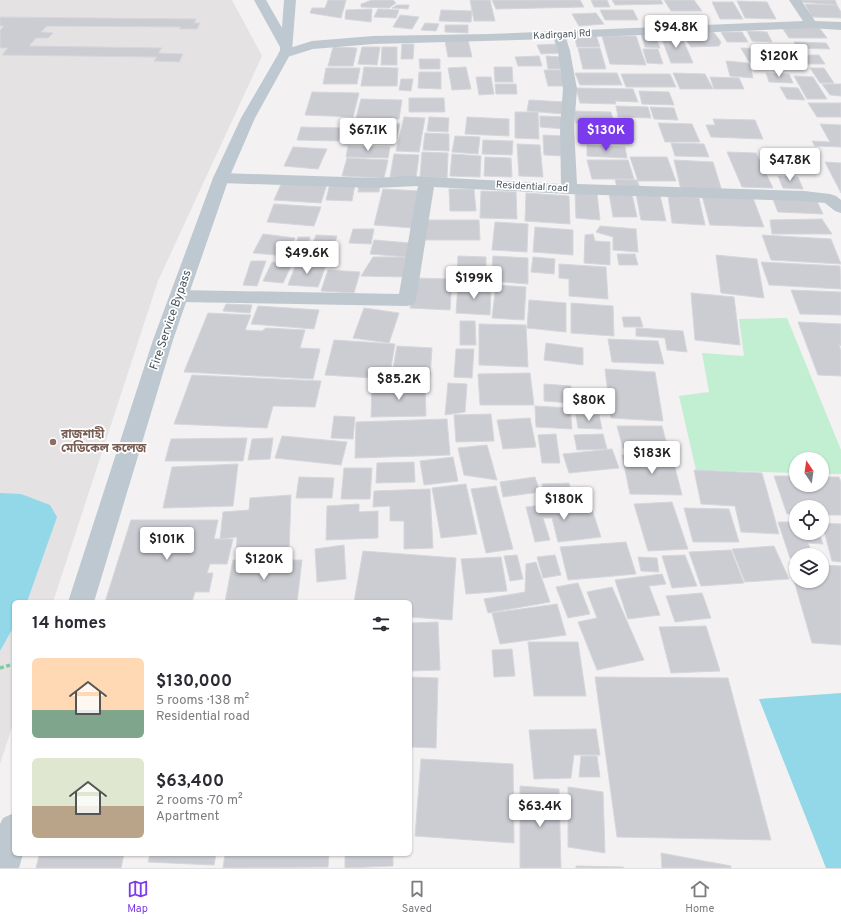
<!DOCTYPE html>
<html lang="en">
<head>
<meta charset="utf-8">
<style>
	:root { --surface:#fff; --page:#f2f2f3; --text:#2b2b33; --muted:#7c7c81; --line:#e1e1e2; --accent:#7c3aed }
	body { margin:0; font-family:Overpass,"Noto Sans Bengali",sans-serif; background:var(--page); color:var(--text); height:100vh; display:flex; flex-direction:column; font-size:15px; white-space:nowrap }
	* { box-sizing:border-box; margin:0 }
	p { font-size:13px; color:var(--muted) }
	.icon { flex:none; width:22px; height:22px; fill:none; stroke:currentColor; stroke-width:2; stroke-linecap:round; stroke-linejoin:round }
	.map { position:relative; flex:1; overflow:hidden }
	.details { position:absolute; left:12px; top:600px; width:400px; height:256px; display:flex; flex-direction:column; background:var(--surface); border-radius:6px; box-shadow:0 1px 3px #0004 }
	.details>* { flex:none }
	.needle { width:26px; rotate:347deg }
	.tools { position:absolute; left:789px; top:452px; display:grid; gap:8px }
	.tools a { display:grid; place-items:center; width:40px; height:40px; border-radius:50%; background:var(--surface); box-shadow:0 1px 3px #0004; font-size:20px }
	.price { position:absolute; translate:-50% -34px; padding:0 9px; border-radius:4px; background:#fff; color:#222; font-size:13px; line-height:26px; filter:drop-shadow(0 1px 2px #0008) }
	.price::after { content:''; position:absolute; left:50%; top:24px; width:12px; height:9px; margin-left:-6px; background:inherit; clip-path:polygon(0 0,100% 0,50% 100%) }
	.price.current { background:var(--accent); color:#fff }
	ul { padding:0; list-style:none }
	li { display:flex; align-items:center; gap:12px; height:100px; padding:0 20px }
	li span { display:grid; place-items:center; flex:none; width:112px; height:80px; border-radius:6px; color:#555 }
	li>.icon { margin-inline-start:auto }
	span .icon { width:48px; height:48px; fill:#fffc; stroke-width:1 }
	li b { font-size:17px }
	h2 { display:flex; justify-content:space-between; align-items:center; height:48px; padding:0 20px; font-size:17px }
	.menu { display:flex; justify-content:space-around; align-items:center; height:56px; border-top:1px solid var(--line); background:var(--surface); font-size:11px; color:var(--muted) }
	.menu a { display:grid; justify-items:center; gap:2px }
	.menu .current { color:var(--accent) }
	.map>svg:first-child { display:block }
</style>
</head>
<body>
<div class="map">
<svg width="841" height="868" viewBox="0 0 841 868">
	<rect width="100%" height="100%" fill="#f3f1f1"/>
	<path fill="#e4e2e3" d="M0,0H232L262,56L158,281L53,602H14V721L0,764Z"/>
	<path fill="#c2eed2" d="M787,318L841,450V474H822V459H796V473L696,470L679,396L709,392L702,353L744,356L739,319Z"/>
	<path fill="#92d8e9" d="M0,493L21,494L50,505L57,517L27,602H14V626L0,651Z
		M841,693V868H826L759,699Z"/>
	<path fill="#cbcdd3" stroke="#d5d7dc" d="M328,0H346L341,18L310,13L312,8H325Z
		M372,0H393L396,3L389,8L361,7V4Z
		M470,0H490L495,21H474Z
		M492,0H580L584,7L496,9Z
		M591,0H607L610,7H594Z
		M612,0H661L663,4L615,5Z
		M664,0H694L702,11H671Z
		M800,0H835L837,5L801,2Z
		M737,1L767,2L776,19L745,18Z
		M712,2H733L743,19H720Z
		M805,4L837,5L841,12V18L812,17Z
		M397,5H409L408,9L392,8Z
		M372,9L371,22L345,19L346,10Z
		M378,9L399,10L396,18L374,17Z
		M441,10L472,11L471,22L439,21Z
		M600,10H633L638,20H605Z
		M596,13L604,24L579,26L572,14Z
		M400,15L419,17L412,29L393,27Z
		M0,17L196,19L194,23H200L197,29H179L181,27L47,26L41,32L53,33L48,38H36L29,46L162,48L158,53L183,54L179,62L154,61L157,57L2,55L8,48H0V30L4,26H0Z
		M425,23L439,24L436,31L421,30Z
		M445,25H468V33L445,32Z
		M781,26H818L827,38H789Z
		M691,30H712L721,42L719,46L691,47L684,37L694,36Z
		M747,31L767,32L772,42L752,41Z
		M721,32H742L748,42H727Z
		M574,34L596,35L600,47H577Z
		M641,34L655,35L660,48L645,47Z
		M660,34L681,35L693,63H671Z
		M602,36H636L646,65L610,64Z
		M468,40L472,57H448L445,41Z
		M794,42L826,43L830,49L797,48Z
		M402,44H414L413,59H401Z
		M557,44L561,53L541,54L537,45Z
		M333,47L357,48L353,66H328Z
		M362,47H380L377,65L358,64Z
		M382,47H397V65H381Z
		M578,48H600L606,69H583Z
		M741,48L768,49L775,62H749Z
		M643,49H658L663,64L647,63Z
		M800,55H819L825,64H806Z
		M539,56L542,66H518L515,57Z
		M546,56L561,57L564,69H548Z
		M419,59H440V69H420Z
		M726,61L749,63L753,78L730,76Z
		M364,67L398,68L397,86H361Z
		M466,67L471,89L452,90L448,68Z
		M494,67H512L513,82H495Z
		M326,68H360L357,84H323Z
		M810,68H824L834,83H820Z
		M544,70H560L565,86H548Z
		M419,72H441V89L418,88Z
		M575,73H617L622,85H580Z
		M673,73L705,74L713,89H680Z
		M766,73L789,74L793,83L769,82Z
		M621,74H670L676,87H626Z
		M794,76L813,77L827,99H807Z
		M476,77H491L494,94L479,95Z
		M710,77L739,78L744,89H714Z
		M401,79H413L411,91L399,90Z
		M495,84H516L517,94H496Z
		M822,84H841V96L830,95Z
		M780,87L798,88L805,100L787,99Z
		M576,88L633,89L638,102L615,101L616,104L580,103Z
		M639,91L669,92L674,105L642,104Z
		M312,92L359,93L353,117L305,115Z
		M409,98H444L445,112H409Z
		M361,99L402,100L399,119L356,118Z
		M529,100L565,102L564,114L527,111Z
		M808,103H841V117H817Z
		M616,106L648,107L651,118L618,117Z
		M650,107L674,108L678,120L654,119Z
		M573,111L611,112L614,123H576Z
		M515,112H538L539,139L515,138Z
		M540,116L565,117V129L540,127Z
		M404,117L425,118L419,152L396,151Z
		M429,117L449,118L448,132L427,131Z
		M467,117L509,119V136L465,134Z
		M713,119L755,120L763,139L711,137L706,125H715Z
		M357,123L400,124L396,142L352,140Z
		M658,123L692,124L700,142H665Z
		M584,124L620,125L625,144L588,143Z
		M820,124L841,125V147L815,146L812,141L830,142Z
		M301,127L342,128L339,141L297,140Z
		M425,133L449,134V151L423,150Z
		M543,135L563,136L564,156L544,155Z
		M455,136L480,137L478,154L452,152Z
		M483,140L513,141L512,155L482,154Z
		M671,143L704,144L709,157L675,156Z
		M517,144L540,145L543,177L519,176Z
		M587,145L625,147L627,158L587,156Z
		M348,146L390,147L388,158L346,157Z
		M293,147L327,149L318,169L284,166Z
		M422,152L448,153L447,178L420,177Z
		M727,152L756,153L773,188L742,187Z
		M394,154L419,155L416,178L390,177Z
		M452,154L481,156L480,177L450,176Z
		M485,157L511,158L512,177L484,176Z
		M630,157H667L676,181H638Z
		M347,158L388,160L384,178L342,176Z
		M587,160H628L634,179H592Z
		M674,160L713,162L722,191L681,190Z
		M825,162L841,163V193Z
		M778,176L798,177L803,189L783,188Z
		M615,179L637,180L640,188H617Z
		M282,182L327,184L321,203L274,200Z
		M330,183L355,184L352,201L326,200Z
		M359,184H380L379,192H358Z
		M383,189L420,191L413,228L374,225Z
		M449,189H474L476,211H450Z
		M481,191L516,192L517,219L480,218Z
		M526,193L569,196L570,224L525,221Z
		M575,193L597,194L600,220L576,218Z
		M609,193L632,194L637,217H613Z
		M636,194L660,195L666,221L641,220Z
		M668,196L699,198L705,225L672,223Z
		M702,196L753,198L764,227L710,225Z
		M772,197L816,199L823,214L778,212Z
		M274,204L321,207L314,226L267,222Z
		M822,219L832,234H772L770,220Z
		M423,220H479L480,240H423Z
		M495,222L528,224L527,252L492,250Z
		M600,226L636,229L638,252L613,250V237L596,232Z
		M535,227L573,230V255L533,252Z
		M353,229H374L371,244L349,243Z
		M263,234L295,238L286,256L253,253Z
		M593,234L595,241L610,242V265L584,263L585,235Z
		M316,235L337,236L331,256L309,254Z
		M762,235L831,239L841,264L771,260Z
		M298,237H310L305,257H293Z
		M374,240L410,243L407,257L370,254Z
		M617,254H635L638,265H619Z
		M716,255L757,259L764,298L721,293Z
		M458,256L486,257V282L457,281Z
		M493,256L528,258V284L491,281Z
		M373,257H407L406,277L361,276Z
		M533,257L555,259L554,274L531,272Z
		M251,261H266L257,286L243,285Z
		M272,262L292,264L283,283L263,281Z
		M297,262L326,265L318,287L288,285Z
		M761,262L840,266L841,289L769,285Z
		M559,264L606,267L608,299L569,296V279L559,278Z
		M328,270L360,272L354,293L321,291Z
		M414,278L452,279L450,310L410,308Z
		M458,284L491,286L490,315L456,313Z
		M496,285L526,287L524,320L492,318Z
		M791,290L841,292V315L800,314Z
		M691,293L734,297L740,345L695,340Z
		M529,300L566,303V332L527,328Z
		M571,303L613,306L614,336L571,333Z
		M226,304L252,305L250,313L223,311Z
		M258,306L319,310L314,329L251,324Z
		M364,308L399,313L389,343L353,338Z
		M208,313L251,315L245,330L262,331L266,328L305,330L300,348L320,349L313,379L184,372Z
		M622,317H640L643,327H624Z
		M460,321H475L476,345H460Z
		M798,322L841,324V346L839,345L841,351V376L818,375Z
		M479,324L526,325L528,367L479,365Z
		M636,328L683,331L687,352L667,350L665,338L636,336Z
		M608,339L658,341L664,364L612,362Z
		M334,340L395,344L389,379L325,375Z
		M546,343L583,348V365L544,360Z
		M397,346L432,348L430,377L392,375Z
		M456,349H474L472,378L454,377Z
		M605,369L655,372L663,421L611,418Z
		M530,373L534,405H480L478,374Z
		M192,375L321,381L315,407L273,406L267,428L174,424Z
		M448,383L467,384L465,412L445,415Z
		M544,384L571,386V403L544,401Z
		M425,385L426,416L371,417L372,386Z
		M573,393H590L595,412H577Z
		M535,406L570,408L572,429L536,427Z
		M491,414L494,441L456,442L454,415Z
		M576,415H599L602,429L578,428Z
		M334,416L355,417L353,439L331,438Z
		M530,418L536,447L503,449L497,420Z
		M447,419L450,455L355,458L356,422Z
		M617,426H662L668,449L623,448Z
		M556,434L560,463H542L538,435Z
		M603,434L607,449L577,450L574,435Z
		M282,436L347,442L341,465L275,458Z
		M247,438L243,461H165L171,439Z
		M273,438L270,459L248,460L252,439Z
		M487,445L497,480L464,475L458,448Z
		M612,449L619,468L569,473L563,454Z
		M622,455L672,456L682,495L630,494Z
		M453,457L458,481L424,485L420,461Z
		M414,462L415,482L376,483L377,463Z
		M238,464L233,506L163,508L172,467Z
		M344,468H372L370,499H341Z
		M694,470L762,473L779,534L741,532L735,506L701,504Z
		M774,476H796V485H822V477H839L841,482V515H822V507H796V514H787Z
		M299,477L334,478L332,498H296Z
		M535,477L540,492L503,497L500,482Z
		M569,483L573,498L545,500L542,484Z
		M466,484L477,534L441,538L432,488Z
		M496,486L513,549L486,553L471,489Z
		M430,489L433,548L404,549V521H390V506L373,507L374,491Z
		M291,495L289,553L236,557L237,537L220,539L223,512L249,510L250,498Z
		M589,500L601,537L558,542L552,518H543L550,540L535,542L526,507Z
		M672,502L688,549L648,551L634,504Z
		M359,504V512L378,511V538L326,540L327,506Z
		M684,508L729,509L739,542H693Z
		M131,520H218L214,539H233L227,564H210L207,573H213L209,592H195L192,602H105Z
		M778,522H796V533H819L823,544L808,543L813,555H796V558H790Z
		M822,523L841,524V562L832,561Z
		M626,542L636,574L568,580L560,547Z
		M344,545L346,579L317,582L315,549Z
		M774,546L789,579L745,582L732,549Z
		M731,550L744,583L701,586L689,552Z
		M363,551L456,558L452,620L410,617V602H354Z
		M517,555L523,579L510,581L504,556Z
		M555,555L561,575L543,578L537,557Z
		M685,555L697,586L672,588L662,556Z
		M501,557L507,591L466,594L461,559Z
		M638,557L657,558L659,572L641,571Z
		M233,560H302L297,602H225Z
		M536,562L550,602L488,613L484,599L525,592L526,564Z
		M789,563H796V581H822V565L841,566V645L812,643Z
		M662,574L666,584L649,586L660,615L628,619L615,580Z
		M578,583L590,614L568,618L556,587Z
		M612,587L644,660L597,670L578,622L597,618L587,592Z
		M702,593L711,618L675,622L666,596Z
		M557,604L566,635L500,644L492,613Z
		M438,622L440,670L410,671V623Z
		M706,626L720,671L671,673L659,627Z
		M528,642H578L586,696H534Z
		M512,649L515,676L494,677L492,650Z
		M410,677L438,678L436,748L410,747Z
		M595,677L728,678L771,840L617,837Z
		M596,729L600,755H574L571,778L534,779L529,730Z
		M581,756H597L600,777H579Z
		M421,759L513,764L514,843L415,836Z
		M520,786L559,789L561,868H520Z
		M568,787L603,792L605,853L568,847Z
		M661,853L731,866V868H662Z
		M84,854H124L121,868H36L39,856Z
		M150,854H216L214,865L148,862Z
		M225,854H329L328,867L223,868Z
		M345,854H393V866L345,868Z
		M576,866L623,867L624,868H576Z"/>
	<g fill="none" stroke-linecap="round" stroke-linejoin="round">
		<path stroke="#7ccba2" stroke-width="3.5" stroke-dasharray="4 2.5" stroke-linecap="butt" d="M0,668L14,664"/>
		<path fill="#bfc8cf" fill-rule="evenodd" d="M789,0H801L815,21L841,22V30L811,28L566,38L570,51L577,89L574,127L577,184L804,191L830,194L836,196L841,200V213L835,211L825,203L804,201L569,194L434,187L416,300L414,304L407,306L179,302L172,300L170,296L172,292L179,290L399,294L418,186L374,188L221,183L215,181L213,178L215,175L221,173L374,178L410,176L561,184L560,127L563,89L558,51L554,39L373,44L313,49L284,58L280,57L278,54L280,51L312,41L373,36L489,34L803,21Z"/>
		<path fill="#bec8d1" fill-rule="evenodd" d="M254,0H266L282,28L284,0H296L292,51L255,118L229,178L173,340L94,602H68L153,340L213,178L241,118L280,51V47Z
			M14,813V854H23L19,868H0V824L3,818Z"/>
	</g>
	<circle fill="#8d6e63" stroke="#fff" stroke-width="1.5" cx="53" cy="442" r="4"/>
	<g text-anchor="middle" dominant-baseline="central" stroke-width="3.5" stroke-linejoin="round" paint-order="stroke">
		<g font-size="10" fill="#49545e" stroke="#fff">
			<text transform="translate(562 35) rotate(-3)">Kadirganj Rd</text>
			<text transform="translate(532 187) rotate(3)">Residential road</text>
		</g>
		<g font-size="12" fill="#49545e" stroke="#fff">
			<text transform="translate(171 320) rotate(-71)">Fire Service Bypass</text>
		</g>
		<g font-size="12" font-weight="bold" fill="#785e54" stroke="#fff" text-anchor="start">
			<text x="61" y="435">রাজশাহী<tspan x="61" dy="14">মেডিকেল কলেজ</tspan></text>
		</g>
	</g>
</svg>
<div class="tools">
<a><svg class="needle" viewBox="-14 -14 28 28"><path d="M0-13l5 13h-10z" fill="#e53935"/><path d="M0 13l5-13h-10z" fill="#7c7c81"/></svg></a>
<a><svg class="icon" aria-label="locate" viewBox="0 0 24 24"><circle cx="12" cy="12" r="6"/><path d="M12 2v4M12 18v4M2 12h4M18 12h4"/></svg></a>
<a><svg class="icon" aria-label="layers" viewBox="0 0 24 24"><path d="M12 4l9 5-9 5-9-5zM3 14l9 5 9-5"/></svg></a>
</div>
<b class="price" style="left:676px;top:49px">$94.8K</b>
<b class="price" style="left:779px;top:78px">$120K</b>
<b class="price" style="left:368px;top:152px">$67.1K</b>
<b class="price current" style="left:606px;top:152px">$130K</b>
<b class="price" style="left:790px;top:182px">$47.8K</b>
<b class="price" style="left:307px;top:275px">$49.6K</b>
<b class="price" style="left:474px;top:300px">$199K</b>
<b class="price" style="left:399px;top:401px">$85.2K</b>
<b class="price" style="left:589px;top:422px">$80K</b>
<b class="price" style="left:652px;top:475px">$183K</b>
<b class="price" style="left:564px;top:521px">$180K</b>
<b class="price" style="left:167px;top:561px">$101K</b>
<b class="price" style="left:264px;top:581px">$120K</b>
<b class="price" style="left:540px;top:828px">$63.4K</b>
<section class="details">
<h2>14 homes<svg class="icon" aria-label="filters" viewBox="0 0 24 24"><path d="M4 7h16M4 17h16"/><circle cx="9" cy="7" r="2"/><circle cx="15" cy="17" r="2"/></svg></h2>
<ul>
<li><span style="background:linear-gradient(#ffd9b3 65%,#7fa58c 0)"><svg class="icon" aria-label="home" viewBox="0 0 24 24"><path d="M3 11l9-7 9 7M6 9v11h12V9"/></svg></span><div><b>$130,000</b><p>5 rooms · 138 m²</p><p>Residential road</p></div></li>
<li><span style="background:linear-gradient(#dfe7d0 60%,#b9a48a 0)"><svg class="icon" aria-label="home" viewBox="0 0 24 24"><path d="M3 11l9-7 9 7M6 9v11h12V9"/></svg></span><div><b>$63,400</b><p>2 rooms · 70 m²</p><p>Apartment</p></div></li>
</ul>
</section>
</div>
<nav class="menu">
<a class="current"><svg class="icon" aria-label="map" viewBox="0 0 24 24"><path d="M3 6l6-2 6 2 6-2v14l-6 2-6-2-6 2zM9 4v14M15 6v14"/></svg>Map</a>
<a><svg class="icon" aria-label="saved" viewBox="0 0 24 24"><path d="M7 4h10v16l-5-4-5 4z"/></svg>Saved</a>
<a><svg class="icon" aria-label="home" viewBox="0 0 24 24"><path d="M3 11l9-7 9 7M6 9v11h12V9"/></svg>Home</a>
</nav>
</body>
</html>
